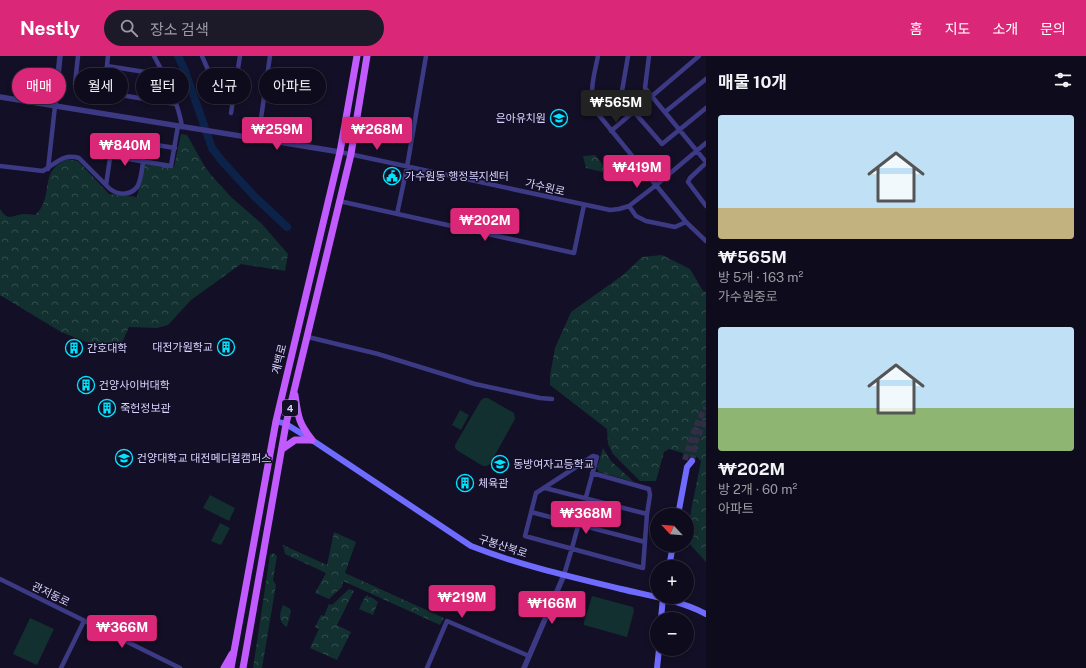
<!DOCTYPE html>
<html lang="ko">
<head>
<meta charset="utf-8">
<style>
	:root { --surface:#0e0b1c; --page:#1c1929; --text:#f1f3f6; --muted:#9b9ba3; --line:#2e2b3b; --accent:#db2777 }
	body { margin:0; font-family:"Public Sans","Noto Sans KR",sans-serif; background:var(--page); color:var(--text); height:100vh; display:flex; flex-direction:column; font-size:15px; white-space:nowrap }
	* { box-sizing:border-box; margin:0 }
	p { font-size:13px; color:var(--muted) }
	.icon { flex:none; width:22px; height:22px; fill:none; stroke:currentColor; stroke-width:2; stroke-linecap:round; stroke-linejoin:round }
	.map { position:relative; flex:1; overflow:hidden }
	.side { display:flex; flex-direction:column; background:var(--surface); width:380px }
	.side>* { flex:none }
	.guide { position:absolute; left:12px; top:12px; width:380px; height:36px; display:flex; gap:8px }
	.needle { width:26px; rotate:296deg }
	.tools { position:absolute; left:650px; top:452px; display:grid; gap:8px }
	.tools a { display:grid; place-items:center; width:44px; height:44px; border-radius:50%; background:var(--surface); box-shadow:0 2px 6px #0003,0 0 0 1px var(--line); font-size:20px }
	.price { position:absolute; translate:-50% -34px; padding:0 9px; border-radius:4px; background:var(--accent); color:#fff; font-size:13px; line-height:26px; filter:drop-shadow(0 1px 2px #0008) }
	.price::after { content:''; position:absolute; left:50%; top:24px; width:12px; height:9px; margin-left:-6px; background:inherit; clip-path:polygon(0 0,100% 0,50% 100%) }
	.price.on { background:#222; color:#fff }
	ul { padding:0; list-style:none }
	li { display:grid; align-content:center; gap:8px; height:212px; padding:0 12px }
	li span { display:grid; place-items:center; height:124px; border-radius:4px; color:#555 }
	li>.icon { margin-inline-start:auto }
	span .icon { width:72px; height:72px; fill:#fffc; stroke-width:1 }
	li b { font-size:17px }
	h2 { display:flex; justify-content:space-between; align-items:center; height:48px; padding:0 12px; font-size:17px }
	.tag { padding:0 14px; border-radius:18px; background:var(--surface); box-shadow:0 2px 6px #0003,0 0 0 1px var(--line); font-size:14px; line-height:36px }
	.tag.on { background:var(--accent); color:#fff }
	header { display:flex; align-items:center; gap:24px; box-sizing:border-box; height:56px; padding:0 20px; background:var(--accent); color:#fff }
	header strong { font-size:19px }
	nav { display:flex; gap:22px; margin-inline-start:auto; font-size:14px }
	.search { width:280px; height:36px; background:var(--page); display:flex; align-items:center; gap:10px; box-sizing:border-box; padding:0 14px; border-radius:22px; color:var(--muted); font-size:15px }
	main { display:flex; flex:1; min-height:0 }
	.map>svg:first-child { display:block }
</style>
</head>
<body>
<header>
<strong>Nestly</strong>
<div class="search"><svg class="icon" aria-label="search" viewBox="0 0 24 24"><circle cx="10" cy="10" r="6"/><path d="M15 15l6 6"/></svg>장소 검색</div>
<nav><a>홈</a><a>지도</a><a>소개</a><a>문의</a></nav>
</header>
<main>
<div class="map">
<svg width="706" height="612" viewBox="0 0 706 612">
	<defs>
		<pattern id="forest-crowns" width="20" height="18" patternUnits="userSpaceOnUse"><rect width="20" height="18" fill="#12302f"/><path d="M2 6a3 3 0 1 1 6 0M12 15a3 3 0 1 1 6 0" fill="none" stroke="#344d4e"/></pattern>
	</defs>
	<rect width="100%" height="100%" fill="#130f26"/>
	<path fill="url(#forest-crowns)" d="M181,78L187,79L205,111L212,120L231,141L262,168L288,198L285,215L241,208L191,244L168,269L157,272L129,271L117,298L61,276L0,239V153C9,167 12,158 25,158C29,158 32,159 35,159C50,146 44,128 52,115C56,109 61,106 67,103L78,105L109,138L137,141L144,109L146,108L174,111Z
		M595,99L603,109V116L586,112L583,100Z
		M662,199L690,213L703,235L706,236V506L687,485L691,455L701,405L697,401L669,393L664,396L656,425H640L613,398L608,388L607,373L550,329V320L555,292L571,256L623,219L642,201Z
		M603,392L611,405L634,426L599,416L597,412Z
		M334,476L356,486L345,517L444,562L440,569L343,525L342,531L329,543L315,537L326,517L285,498L283,489L327,509Z
		M273,497L277,500L273,524L276,529L262,612H253L270,499Z
		M349,533L354,535L337,569L351,576L337,604L310,592L319,573L315,571L321,559L324,560L329,548L332,549Z
		M368,539V541H371L378,546L373,559L359,553L365,541Z
		M283,549L289,552L291,555L287,571C278,566 279,558 283,549Z"/>
	<path fill="#12302f" d="M484,342H488L514,357L515,363L490,408L487,410H483L458,395L455,392V389L481,344Z
		M460,354L469,359L461,374L452,369Z
		M210,439L235,452L229,465L203,452Z
		M220,467L230,472L221,489L211,485Z
		M592,540L633,551L634,555L627,581L584,569V566Z
		M30,562L54,573L37,609L13,598Z"/>
	<g fill="none" stroke-linecap="round" stroke-linejoin="round">
		<path stroke="#0c2248" stroke-width="8" d="M178,0L185,15L212,92L221,104L255,141L287,171"/>
		<path stroke="#312d47" stroke-width="6" stroke-dasharray="6 3" stroke-linecap="butt" d="M685,404C690,385 696,368 706,351
			M692,405L696,384L706,363"/>
		<path stroke="#3d3a85" stroke-width="4.5" d="M78,0L75,28L77,32L176,48
			M154,0C165,20 179,48 182,71
			M202,0L216,32L234,34
			M598,0C594,20 587,40 598,58L686,166L706,185
			M628,0L621,41L662,88L706,52
			M649,0L645,32L706,106
			M107,10L164,19
			M104,36L108,0
			M665,56L706,23
			M231,57L240,0
			M611,75L699,0
			M258,83L270,0
			M340,96L610,154L619,153L629,150L655,130L706,87
			M110,100L171,110L178,70
			M706,107L690,122L688,126L706,150
			M0,110L43,115C57,107 63,97 79,102L110,133C118,139 130,140 137,131C141,125 142,113 143,106
			M48,113L55,50
			M106,129L113,82L175,92
			M339,145L574,197L584,149
			M629,150L636,160L646,165L675,171L686,166
			M397,158L407,111L426,0
			M308,281L378,298L475,328L540,342L552,343
			M545,432L647,458
			M531,456L645,486
			M564,519L572,492L597,401L593,400L536,437L525,480L643,512L647,458L650,439L649,433L592,417
			M0,523L180,612
			M61,612L84,565
			M427,612L447,565L529,600"/>
		<path stroke="#3d3a85" stroke-width="5.5" d="M0,41L340,96
			M55,50L60,0
			M524,612L564,519"/>
		<path stroke="#6f6bff" stroke-width="6" d="M276,365L286,368L312,384L471,490C519,509 571,521 621,533C650,540 679,544 706,558
			M678,459L687,411L692,405
			M669,511L673,489
			M661,563L663,541
			M657,612L659,593"/>
		<path stroke="#c25bff" stroke-width="7" d="M295,339C298,360 298,366 312,384
			M282,393L295,384H312
			M224,612L232,598
			M231,612L276,365L340,96L357,0
			M243,612L286,368L351,98L367,0"/>
	</g>
	<defs>
		<g id="school-ring" transform="scale(0.9)"><circle r="9.5" fill="#130f26" stroke="#00e5ff" stroke-width="1.5"/><path d="M0-5L7-2L0 1L-7-2ZM-4 1L0 2.5L4 1V4Q0 6-4 4Z" fill="#00e5ff"/></g>
		<g id="civic-ring" transform="scale(0.9)"><circle r="9.5" fill="#130f26" stroke="#00e5ff" stroke-width="1.5"/><path d="M-.6-6.5H3V-4.5H.6V-3L4-1V1h2V6H-6V1h2V-1L-.6-3ZM-1.2 2.5V6h2.4V2.5Z" fill="#00e5ff"/></g>
		<g id="building-ring" transform="scale(0.9)"><circle r="9.5" fill="#130f26" stroke="#00e5ff" stroke-width="1.5"/><path d="M-4-6H4V6H1V3H-1V6H-4ZM-2.5-4.3h1.7v1.8h-1.7ZM.8-4.3h1.7v1.8H.8ZM-2.5-1h1.7V.8h-1.7ZM.8-1h1.7V.8H.8Z" fill="#00e5ff"/></g>
		<g id="university-ring" transform="scale(0.9)"><circle r="9.5" fill="#130f26" stroke="#00e5ff" stroke-width="1.5"/><path d="M0-5L7-2L0 1L-7-2ZM-4 1L0 2.5L4 1V4Q0 6-4 4Z" fill="#00e5ff"/></g>
	</defs>
	<g fill-rule="evenodd">
		<use href="#school-ring" x="559" y="62"/>
		<use href="#civic-ring" x="392" y="120"/>
		<use href="#building-ring" x="226" y="291"/>
		<use href="#building-ring" x="74" y="292"/>
		<use href="#building-ring" x="86" y="329"/>
		<use href="#building-ring" x="107" y="352"/>
		<use href="#university-ring" x="124" y="402"/>
		<use href="#school-ring" x="500" y="408"/>
		<use href="#building-ring" x="465" y="427"/>
	</g>
	<g text-anchor="middle" dominant-baseline="central" stroke-width="3" stroke-linejoin="round" paint-order="stroke">
		<rect fill="#130f26" stroke="#9e99be" stroke-width="1" x="282" y="344" width="16" height="16" rx="3"/>
		<g font-size="10" font-weight="bold" fill="#d9d4ff">
			<text x="290" y="352">4</text>
		</g>
		<g font-size="11" fill="#d9d4ff" stroke="#130f26" text-anchor="start">
			<text x="546" y="62" text-anchor="end">은아유치원</text>
			<text x="405" y="120">가수원동 행정복지센터</text>
			<text x="213" y="291" text-anchor="end">대전가원학교</text>
			<text x="87" y="292">간호대학</text>
			<text x="99" y="329">건양사이버대학</text>
			<text x="120" y="352">죽헌정보관</text>
			<text x="137" y="402">건양대학교 대전메디컬캠퍼스</text>
			<text x="513" y="408">동방여자고등학교</text>
			<text x="478" y="427">체육관</text>
		</g>
		<g font-size="11" fill="#d9d4ff" stroke="#130f26">
			<text transform="translate(545 131) rotate(13)">가수원로</text>
			<text transform="translate(279 303) rotate(-76)">계백로</text>
			<text transform="translate(503 490) rotate(18)">구봉산북로</text>
			<text transform="translate(51 538) rotate(26)">관저동로</text>
		</g>
	</g>
</svg>
<div class="tools">
<a><svg class="needle" viewBox="-14 -14 28 28"><path d="M0-13l5 13h-10z" fill="#e53935"/><path d="M0 13l5-13h-10z" fill="#9b9ba3"/></svg></a>
<a>+</a>
<a>−</a>
</div>
<b class="price on" style="left:616px;top:68px">₩565M</b>
<b class="price" style="left:277px;top:95px">₩259M</b>
<b class="price" style="left:377px;top:95px">₩268M</b>
<b class="price" style="left:125px;top:111px">₩840M</b>
<b class="price" style="left:637px;top:133px">₩419M</b>
<b class="price" style="left:485px;top:186px">₩202M</b>
<b class="price" style="left:586px;top:479px">₩368M</b>
<b class="price" style="left:462px;top:563px">₩219M</b>
<b class="price" style="left:552px;top:569px">₩166M</b>
<b class="price" style="left:122px;top:593px">₩366M</b>
<div class="guide">
<a class="tag on">매매</a>
<a class="tag">월세</a>
<a class="tag">필터</a>
<a class="tag">신규</a>
<a class="tag">아파트</a>
</div>
</div>
<section class="side">
<h2>매물 10개<svg class="icon" aria-label="filters" viewBox="0 0 24 24"><path d="M4 7h16M4 17h16"/><circle cx="9" cy="7" r="2"/><circle cx="15" cy="17" r="2"/></svg></h2>
<ul>
<li><span style="background:linear-gradient(#bfe0f5 75%,#c2b280 0)"><svg class="icon" aria-label="home" viewBox="0 0 24 24"><path d="M3 11l9-7 9 7M6 9v11h12V9"/></svg></span><div><b>₩565M</b><p>방 5개 · 163 m²</p><p>가수원중로</p></div></li>
<li><span style="background:linear-gradient(#bfe0f5 65%,#8fb573 0)"><svg class="icon" aria-label="home" viewBox="0 0 24 24"><path d="M3 11l9-7 9 7M6 9v11h12V9"/></svg></span><div><b>₩202M</b><p>방 2개 · 60 m²</p><p>아파트</p></div></li>
</ul>
</section>
</main>
</body>
</html>
